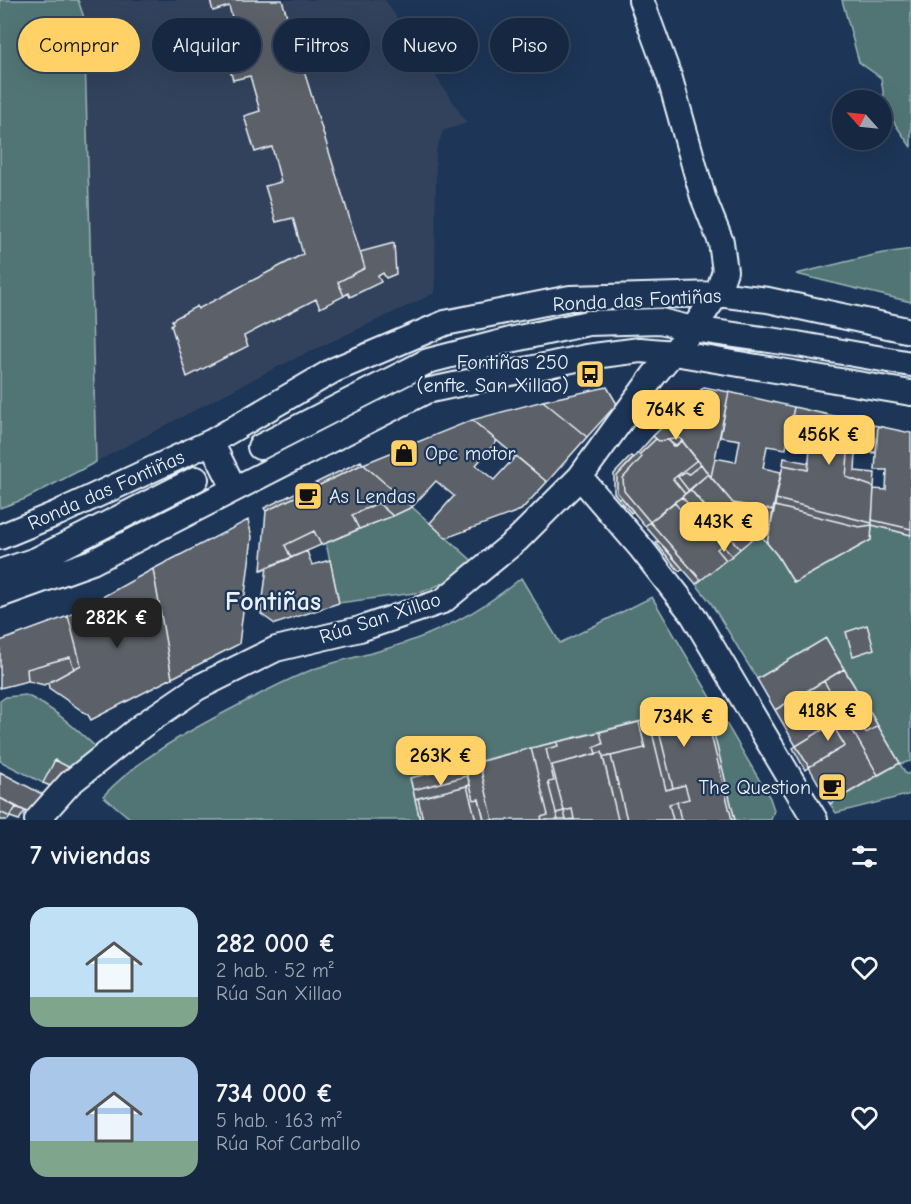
<!DOCTYPE html>
<html lang="es">
<head>
<meta charset="utf-8">
<style>
	:root { --surface:#162841; --page:#1f3048; --text:#f1f3f6; --muted:#9ea6b1; --line:#35445a; --accent:#ffd166 }
	body { margin:0; font-family:"Comic Neue",sans-serif; background:var(--page); color:var(--text); height:100vh; display:flex; flex-direction:column; font-size:22px; white-space:nowrap }
	* { box-sizing:border-box; margin:0 }
	p { font-size:20px; color:var(--muted) }
	.icon { flex:none; width:33px; height:33px; fill:none; stroke:currentColor; stroke-width:2; stroke-linecap:round; stroke-linejoin:round }
	.map { position:relative; height:820px; overflow:hidden }
	.drawer { display:flex; flex-direction:column; background:var(--surface); flex:1 }
	.drawer>* { flex:none }
	.top-card { position:absolute; left:18px; top:18px; width:600px; height:54px; display:flex; gap:12px }
	.needle { width:39px; rotate:297deg }
	.buttons { position:absolute; left:832px; top:90px; display:grid; gap:12px }
	.buttons a { display:grid; place-items:center; width:60px; height:60px; border-radius:50%; background:var(--surface); box-shadow:0 6px 24px #0002,0 0 0 2px var(--line); font-size:30px }
	.price { position:absolute; translate:-50% -51px; padding:0 14px; border-radius:12px; background:var(--accent); color:#111; font-size:20px; line-height:39px; filter:drop-shadow(0 2px 3px #0008) }
	.price::after { content:''; position:absolute; left:50%; top:36px; width:18px; height:14px; margin-left:-9px; background:inherit; clip-path:polygon(0 0,100% 0,50% 100%) }
	.price.current { background:#222; color:#fff }
	ul { padding:0; list-style:none }
	li { display:flex; align-items:center; gap:18px; height:150px; padding:0 30px }
	li span { display:grid; place-items:center; flex:none; width:168px; height:120px; border-radius:18px; color:#555 }
	li>.icon { margin-inline-start:auto }
	span .icon { width:72px; height:72px; fill:#fffc; stroke-width:1 }
	li b { font-size:26px }
	h2 { display:flex; justify-content:space-between; align-items:center; height:72px; padding:0 30px; font-size:26px }
	.tag { padding:0 21px; border-radius:27px; background:var(--surface); box-shadow:0 6px 24px #0002,0 0 0 2px var(--line); font-size:21px; line-height:54px }
	.tag.current { background:var(--accent); color:#111 }
	.map>svg:first-child { display:block }
</style>
</head>
<body>
<div class="map">
<svg width="911" height="820" viewBox="0 0 911 820">
	<rect width="100%" height="100%" fill="#1d3557"/>
	<filter id="ink" filterUnits="userSpaceOnUse"><feTurbulence type="fractalNoise" baseFrequency=".0167" numOctaves="2"/><feDisplacementMap in="SourceGraphic" scale="12" xChannelSelector="R" yChannelSelector="G"/><feConvolveMatrix kernelMatrix="1 2 1 2 8 2 1 2 1" color-interpolation-filters="sRGB"/></filter>
	<g filter="url(#ink)">
		<path fill="#30425c" d="M78,0H385L467,123L443,131L436,151L435,293L271,370L96,462L84,18Z"/>
		<path fill="#517575" stroke="#9cb3b6" stroke-width="1.5" d="M0,0H78L84,18L96,462L25,499L0,508Z
			M842,0H911V147L886,111L881,78L859,62Z
			M911,249V302L796,274L878,254Z
			M412,507L477,565L461,576L422,592L339,603L326,543Z
			M872,525L911,535V761L900,764L906,774L911,773V794L836,813L830,804L900,763L826,638L757,679L711,603L696,584L759,533L777,555L794,583L871,540Z
			M521,578L560,643L652,597L770,798L774,810L771,820H735L706,705L410,778L420,820H132L103,796C139,758 185,733 231,709C258,695 285,680 314,669C338,660 364,656 389,648C437,634 483,610 521,578Z
			M26,695C54,708 75,728 98,749L74,770L43,783L0,761V701L6,697Z"/>
		<path fill="#5c6167" stroke="#e8f1f8" stroke-width="1.5" d="M210,0H282L365,268L338,282L344,296L320,308L316,299L244,336L248,346L187,377L171,325L173,323L172,320L197,306L198,309L303,254L293,218L276,222L265,186L281,182L272,147L255,152L244,116L260,111L250,76L233,80L223,45L238,40L229,6L213,11Z
			M394,243L396,274L386,278L383,273L378,276L381,282L350,297L348,293L344,296L338,282L365,268L360,252Z
			M607,387L617,404L587,437L543,401Z
			M704,387L729,392L711,477L680,438L659,441L653,436Z
			M729,392L794,407L786,449L767,446L763,468L781,472L773,510L733,503L711,477L715,458L736,462L740,440L720,437Z
			M543,401L587,437L547,482L472,420Z
			M794,407L878,426L876,453L849,443L846,477L874,487L872,523L776,499L783,465L808,470L811,438L789,432Z
			M472,420L497,441L476,465L494,480L516,456L547,482L521,510L446,538L430,523L454,496L436,481L412,507L363,464Z
			M878,426L911,433V529L872,520L874,489L886,490L887,470H875Z
			M653,436L656,439L639,455L642,457L623,478L624,491L650,522L645,526L617,492V476Z
			M680,438L682,441L676,446L668,440Z
			M656,439L659,441L668,440L674,446L682,441L697,460L673,479L685,494L650,522L624,491L623,478L642,457L639,455Z
			M849,443L876,453L856,452L855,471L875,473L874,487L846,477Z
			M631,456L634,458L617,476V492L633,511L631,513L614,493V474Z
			M784,458L809,463L808,470L783,465Z
			M697,460L701,464L689,474L685,472L678,477L689,491L685,494L673,479Z
			M361,461L363,464L266,511L264,508Z
			M363,464L412,507L393,516L378,503L352,515L359,529L321,545L314,531L285,545L291,558L261,570L266,511Z
			M701,464L708,474L689,491L678,477L685,472L689,474Z
			M708,474L759,533L740,549L729,536L730,533L714,514L709,512L690,489Z
			M690,489L709,511L702,514L699,511L696,513L682,497Z
			M682,497L696,513L699,511L702,514L689,520L674,502Z
			M776,499L872,523V525L859,527L775,506Z
			M674,502L689,520L702,514L721,536L717,539L722,545L717,549L726,560L701,580L650,522Z
			M378,503L393,516L359,529L352,515Z
			M733,503L773,510L767,543L759,533Z
			M775,506L859,527L872,525L871,540L794,583L777,555L767,543Z
			M709,511L713,517L708,521L702,514Z
			M709,512L714,514L730,533L729,536L717,522L713,526L708,521L713,517Z
			M248,520L252,537L239,644L172,678L153,569Z
			M872,520L911,529V535L872,525Z
			M650,522L701,580L696,584L683,569L645,526Z
			M717,522L729,536L722,545L717,539L721,536L713,526Z
			M314,531L321,545L291,558L285,545Z
			M729,536L740,549L732,556L722,545Z
			M658,541L666,549L683,569L679,571L656,543Z
			M722,545L732,556L726,560L717,549Z
			M307,551L312,565L330,560L339,603L275,624L261,614L267,567Z
			M153,569L172,678L91,720L88,715L49,688L48,683L81,665L68,616Z
			M68,616L81,665L74,669L70,657L27,669L28,681L0,688V641Z
			M867,625L874,649L853,656L846,632Z
			M826,638L844,669L775,710L757,679Z
			M70,657L74,669L44,685L28,681L27,669Z
			M844,669L864,702L852,709L866,733L878,726L900,763L878,775L824,681Z
			M824,681L878,775L830,804L809,767L845,746L832,724L796,746L775,710Z
			M864,702L878,726L866,733L852,709Z
			M707,705L735,820H732L705,710L657,723L673,788L666,790L651,728L654,727L653,718Z
			M705,710L732,820H681L677,802L689,799L685,785L673,788L657,723Z
			M653,718L654,727L651,728L666,790L685,785L689,799L669,804L673,820H627L611,756L645,748L639,722Z
			M639,722L645,748L606,757H603L602,752L596,754L594,747L603,744L600,732Z
			M832,724L845,746L809,767L796,746Z
			M600,732L603,744L594,747L596,754L552,765L564,811L556,813L548,782L554,781L546,749L558,746L557,742Z
			M557,742L558,746L546,749L554,781L548,782L558,820H542L541,817L548,815L531,748Z
			M796,746L809,767L805,770L793,748Z
			M531,748L548,815L541,817L542,820H493L479,762Z
			M602,752L618,820H569L574,819L572,809L564,811L552,765Z
			M606,756H611L627,820H618L603,757Z
			M55,760L74,770L63,791L43,783Z
			M479,762L493,820H484L479,799L474,800L466,769L453,772V768Z
			M453,768V772L466,769L467,776L413,790L410,778Z
			M0,772L42,794L31,814L0,798Z
			M467,776L470,785L415,799L413,790Z
			M470,785L474,800L479,799L484,820H476L467,786Z
			M467,786L476,820H423L418,798Z
			M0,798L16,807L10,817L0,812Z
			M418,798L423,820H420L415,799Z
			M677,802L681,820H673L669,804Z
			M16,807L25,811L19,820L10,817Z
			M572,809L574,819L566,820L564,811Z
			M564,811L566,820H558L556,813Z
			M0,812L10,817L8,820H0Z"/>
		<g fill="none" stroke-linecap="round" stroke-linejoin="round">
			<g stroke="#e8f1f8" stroke-width="28">
				<path id="street" d="M211,442L234,488
					M260,447L428,361L510,340L588,323L660,321L693,329L797,344L911,364
					M580,477L641,548L693,615L815,820
					M0,537L58,513L211,442L334,370L445,323L570,298L717,294L768,300L911,331
					M0,572L36,560L196,479
					M0,595L92,562L426,391L586,357L640,350L674,353L911,393
					M37,820L70,783L143,725L197,688L276,649L360,629L443,601L517,540L580,477L654,375L693,329L717,294L725,271L721,242L703,197L670,79L641,0"/>
			</g>
			<use href="#street" stroke="#1d3557" stroke-width="24"/>
		</g>
	</g>
	<defs>
		<g id="bus-square" transform="scale(1.5)"><rect x="-9" y="-9" width="18" height="18" rx="4" fill="#ffd166" stroke="#1d3557"/><path d="M-5-6H5V4H4V6H2V4H-2V6H-4V4H-5ZM-3.5-4V0h7V-4ZM-3.5 1.2v1.5H-2V1.2ZM2 1.2v1.5H3.5V1.2Z" fill="#111"/></g>
		<g id="shop-square" transform="scale(1.5)"><rect x="-9" y="-9" width="18" height="18" rx="4" fill="#ffd166" stroke="#1d3557"/><path d="M-5-2.5h2.3a2.7 3.5 0 0 1 5.4 0H5L5.5 6h-11ZM-1.5-2.5h3a1.5 2.3 0 0 0-3 0Z" fill="#111"/></g>
		<g id="cafe-square" transform="scale(1.5)"><rect x="-9" y="-9" width="18" height="18" rx="4" fill="#ffd166" stroke="#1d3557"/><path d="M-5.5-4.5H6V0H3Q3 3.5 0 3.5H-2.5Q-5.5 3.5-5.5 0ZM3-3.2v2h1.7v-2ZM-6 4.5H4V6H-6Z" fill="#111"/></g>
	</defs>
	<g fill-rule="evenodd">
		<use href="#bus-square" x="590" y="374"/>
		<use href="#shop-square" x="404" y="453"/>
		<use href="#cafe-square" x="308" y="496"/>
		<use href="#cafe-square" x="832" y="787"/>
	</g>
	<g text-anchor="middle" dominant-baseline="central" stroke-width="4.5" stroke-linejoin="round" paint-order="stroke">
		<g font-size="20" fill="#e8f1f8" stroke="#1d3557">
			<text transform="translate(637 300) rotate(-3)">Ronda das Fontiñas</text>
			<text transform="translate(106 490) rotate(-24)">Ronda das Fontiñas</text>
			<text transform="translate(380 618) rotate(-18)">Rúa San Xillao</text>
		</g>
		<g font-size="20" fill="#e8f1f8" stroke="#1d3557" text-anchor="end">
			<text x="569" y="362">Fontiñas 250<tspan x="569" dy="23">(enfte. San Xillao)</tspan></text>
			<text x="425" y="453" text-anchor="start">Opc motor</text>
			<text x="329" y="496" text-anchor="start">As Lendas</text>
			<text x="811" y="787">The Question</text>
		</g>
		<g font-size="26" font-weight="bold" fill="#e8f1f8" stroke="#1d3557">
			<text x="273" y="602">Fontiñas</text>
		</g>
	</g>
</svg>
<div class="buttons">
<a><svg class="needle" viewBox="-14 -14 28 28"><path d="M0-13l5 13h-10z" fill="#e53935"/><path d="M0 13l5-13h-10z" fill="#9ea6b1"/></svg></a>
</div>
<b class="price" style="left:676px;top:441px">764K €</b>
<b class="price" style="left:829px;top:466px">456K €</b>
<b class="price" style="left:724px;top:553px">443K €</b>
<b class="price current" style="left:117px;top:649px">282K €</b>
<b class="price" style="left:828px;top:742px">418K €</b>
<b class="price" style="left:684px;top:748px">734K €</b>
<b class="price" style="left:441px;top:787px">263K €</b>
<div class="top-card">
<a class="tag current">Comprar</a>
<a class="tag">Alquilar</a>
<a class="tag">Filtros</a>
<a class="tag">Nuevo</a>
<a class="tag">Piso</a>
</div>
</div>
<section class="drawer">
<h2>7 viviendas<svg class="icon" aria-label="filters" viewBox="0 0 24 24"><path d="M4 7h16M4 17h16"/><circle cx="9" cy="7" r="2"/><circle cx="15" cy="17" r="2"/></svg></h2>
<ul>
<li><span style="background:linear-gradient(#bfe0f5 75%,#7fa58c 0)"><svg class="icon" aria-label="home" viewBox="0 0 24 24"><path d="M3 11l9-7 9 7M6 9v11h12V9"/></svg></span><div><b>282 000 €</b><p>2 hab. · 52 m²</p><p>Rúa San Xillao</p></div><svg class="icon" aria-label="heart" viewBox="0 0 24 24"><path d="M12 20l-8-8c-3-5 5-10 8-4 3-6 11-1 8 4z"/></svg></li>
<li><span style="background:linear-gradient(#a9c7e8 70%,#7fa58c 0)"><svg class="icon" aria-label="home" viewBox="0 0 24 24"><path d="M3 11l9-7 9 7M6 9v11h12V9"/></svg></span><div><b>734 000 €</b><p>5 hab. · 163 m²</p><p>Rúa Rof Carballo</p></div><svg class="icon" aria-label="heart" viewBox="0 0 24 24"><path d="M12 20l-8-8c-3-5 5-10 8-4 3-6 11-1 8 4z"/></svg></li>
</ul>
</section>
</body>
</html>
